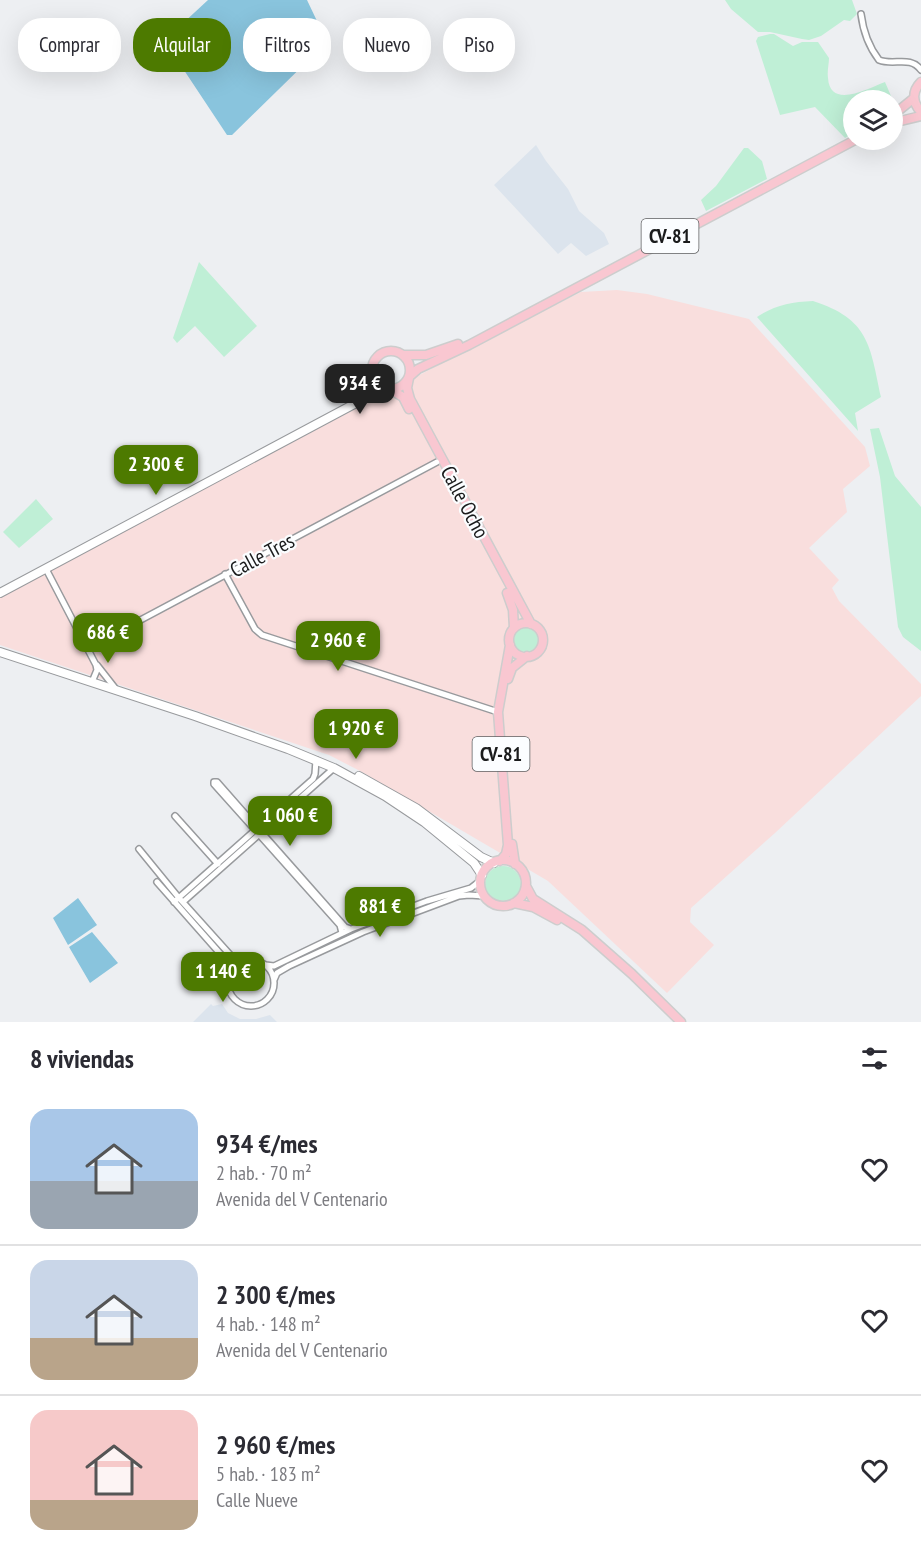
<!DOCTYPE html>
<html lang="es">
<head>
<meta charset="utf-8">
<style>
	:root { --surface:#fff; --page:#f7f7f7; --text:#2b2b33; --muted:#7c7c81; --line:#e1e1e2; --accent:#4d7a00 }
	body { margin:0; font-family:"PT Sans Narrow",sans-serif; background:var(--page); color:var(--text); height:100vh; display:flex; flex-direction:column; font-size:22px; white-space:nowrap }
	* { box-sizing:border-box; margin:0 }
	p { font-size:20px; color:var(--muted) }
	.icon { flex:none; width:33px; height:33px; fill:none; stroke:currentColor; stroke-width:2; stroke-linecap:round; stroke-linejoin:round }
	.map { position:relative; height:1022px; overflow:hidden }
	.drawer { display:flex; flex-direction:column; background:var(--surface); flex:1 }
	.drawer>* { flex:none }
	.hud { position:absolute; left:18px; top:18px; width:600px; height:54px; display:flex; gap:12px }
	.controls { position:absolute; left:843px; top:90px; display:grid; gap:12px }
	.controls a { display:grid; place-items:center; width:60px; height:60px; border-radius:50%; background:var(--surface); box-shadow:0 6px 24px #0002; font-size:30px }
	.price { position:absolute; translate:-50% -51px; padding:0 14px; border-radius:12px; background:var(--accent); color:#fff; font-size:20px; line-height:39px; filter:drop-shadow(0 2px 3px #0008) }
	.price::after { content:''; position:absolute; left:50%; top:36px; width:18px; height:14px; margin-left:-9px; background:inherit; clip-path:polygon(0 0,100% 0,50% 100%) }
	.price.current { background:#222; color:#fff }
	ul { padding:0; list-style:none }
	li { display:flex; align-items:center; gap:18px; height:150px; padding:0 30px }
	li+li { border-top:2px solid var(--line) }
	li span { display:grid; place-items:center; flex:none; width:168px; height:120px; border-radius:18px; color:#555 }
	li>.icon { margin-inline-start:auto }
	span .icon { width:72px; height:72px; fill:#fffc; stroke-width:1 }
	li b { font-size:26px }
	h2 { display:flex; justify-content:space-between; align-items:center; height:72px; padding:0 30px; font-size:26px }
	.pill { padding:0 21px; border-radius:24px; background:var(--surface); box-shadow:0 6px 24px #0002; font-size:21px; line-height:54px }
	.pill.current { background:var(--accent); color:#fff }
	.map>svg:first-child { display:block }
</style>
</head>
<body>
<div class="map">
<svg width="921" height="1022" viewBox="0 0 921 1022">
	<rect width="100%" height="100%" fill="#edeff2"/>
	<path fill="#dce4ed" d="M536,145L546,161L568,189L579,211L604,233L609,244L586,256L571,243L558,254L494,185Z
		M211,1004L213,1006L222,1004L228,1013L240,1019H256L270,1015L277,1022H193Z"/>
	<path fill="#f9dedd" d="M617,290L647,294L749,319L865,447L870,466L843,489L847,512L809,548L839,580L832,588L839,601L921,684V696L775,833L691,908L690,922L714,945L667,993L548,881L362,772L329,755L0,645V597L482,342L581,292Z"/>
	<path fill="#bfefd6" d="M725,0H852L857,14L850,21L844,20L821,36L809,40L802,39L770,32H758L731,9Z
		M770,34H774L793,46L802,42H818L829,58C829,64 827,71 828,78C830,110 869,88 885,82L897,110L893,112L892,100H854L853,133L845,138L815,107L780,115L756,41L758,37Z
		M744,148H748L762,161L767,179L706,211L701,200L716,186Z
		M199,262L257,326L224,357L195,326L177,343L173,338Z
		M813,301C869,319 870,345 881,397L855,413L858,431L757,317C775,305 791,302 813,301Z
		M879,428L895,476L921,507V651L903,637L898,627L880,477L870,429Z
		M36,499L53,519L19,548L3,532Z
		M514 640a12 12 0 1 1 24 0a12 12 0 1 1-24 0Z
		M485 884a18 18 0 1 1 36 0a18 18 0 1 1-36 0Z"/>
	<path fill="#89c4dd" d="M208,0H307L326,40L324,45L232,135H227L166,43L167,38Z
		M78,898L97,925L68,945L53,918Z
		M92,932L118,963L90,983L69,947Z"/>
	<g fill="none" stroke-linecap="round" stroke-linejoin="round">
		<g stroke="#989a9d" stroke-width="8">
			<path id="street" d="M861,14C863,30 869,47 879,60C894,66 910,55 921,70
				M46,569L96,665L97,670L92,682
				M225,574L255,629L262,635L498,712
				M88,648L437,462
				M97,665L115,688
				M175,816L218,864
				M139,849L179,898L233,958L240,962
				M157,882L224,958L232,970
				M174,902L313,779L315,774L316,760
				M183,902L334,768
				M342,933L340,925L214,784V782H217L345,927L351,929
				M228 983a23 23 0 1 1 46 0a23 23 0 1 1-46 0Z
				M266,965L274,966L351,929L427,901L471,888L480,881
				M274,980L277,973L289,966L363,932L459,896L469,895L484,896"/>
		</g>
		<g stroke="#989a9d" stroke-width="10">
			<path id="secondary" d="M357,399L365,391L372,373
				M0,593L373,394L388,388
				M0,652L195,716L288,749L334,768L385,796L424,822L474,863L482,875
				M359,776L416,808L481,857L494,863"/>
		</g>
		<g stroke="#cdcdcd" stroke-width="11">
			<path id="primary" d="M921,82C912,91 912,102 921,112
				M892,116L914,98
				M892,123L921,116
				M372 370a19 19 0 1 1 38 0a19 19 0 1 1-38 0Z
				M404,355H426L458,344
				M410,376L418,369L469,345L855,140
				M409,378L407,388L410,399L531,624
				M389,389L403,397L409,409
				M507,593L513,610L514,628
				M509 640a17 17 0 1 1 34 0a17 17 0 1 1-34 0Z
				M508,679L512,668L527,656
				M512,844L515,864
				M480 883a23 23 0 1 1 46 0a23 23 0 1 1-46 0Z
				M500,861L506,854L508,845L498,712L510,645
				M526,886L533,899L582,930L632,974L681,1022
				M514,903L533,907L557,920"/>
		</g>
		<use href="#street" stroke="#fff" stroke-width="5"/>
		<use href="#secondary" stroke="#fff" stroke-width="8"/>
		<use href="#primary" stroke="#f9c7d1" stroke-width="8"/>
	</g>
	<g text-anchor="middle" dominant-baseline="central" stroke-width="4.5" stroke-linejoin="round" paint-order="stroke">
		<g fill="#fbfdff" stroke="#5e5f60" stroke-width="1.5">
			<rect x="641.5" y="219" width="57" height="34" rx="4.5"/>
			<rect x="472.5" y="737" width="57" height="34" rx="4.5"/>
		</g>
		<g font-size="20" font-weight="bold" fill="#1a1b1c">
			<text x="670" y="236">CV-81</text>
			<text x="501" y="754">CV-81</text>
		</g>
		<g font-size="21" fill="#1a1b1c" stroke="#fbfdff">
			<text transform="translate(465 502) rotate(62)">Calle Ocho</text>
			<text transform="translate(262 555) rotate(-28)">Calle Tres</text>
		</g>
	</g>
</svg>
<div class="controls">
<a><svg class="icon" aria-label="layers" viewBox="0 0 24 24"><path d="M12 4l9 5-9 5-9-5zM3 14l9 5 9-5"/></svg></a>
</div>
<b class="price current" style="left:360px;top:415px">934 €</b>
<b class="price" style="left:156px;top:496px">2 300 €</b>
<b class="price" style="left:108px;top:664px">686 €</b>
<b class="price" style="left:338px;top:672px">2 960 €</b>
<b class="price" style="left:356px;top:760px">1 920 €</b>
<b class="price" style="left:290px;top:847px">1 060 €</b>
<b class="price" style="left:380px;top:938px">881 €</b>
<b class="price" style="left:223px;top:1003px">1 140 €</b>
<div class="hud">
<a class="pill">Comprar</a>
<a class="pill current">Alquilar</a>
<a class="pill">Filtros</a>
<a class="pill">Nuevo</a>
<a class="pill">Piso</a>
</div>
</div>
<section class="drawer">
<h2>8 viviendas<svg class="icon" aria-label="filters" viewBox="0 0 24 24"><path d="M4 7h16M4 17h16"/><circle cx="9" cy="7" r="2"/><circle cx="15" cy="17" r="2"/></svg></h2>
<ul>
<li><span style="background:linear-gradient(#a9c7e8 60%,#9aa5b1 0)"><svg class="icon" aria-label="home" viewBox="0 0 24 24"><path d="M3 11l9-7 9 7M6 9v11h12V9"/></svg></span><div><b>934 €/mes</b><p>2 hab. · 70 m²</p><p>Avenida del V Centenario</p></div><svg class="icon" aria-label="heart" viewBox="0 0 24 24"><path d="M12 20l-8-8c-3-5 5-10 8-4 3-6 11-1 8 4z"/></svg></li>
<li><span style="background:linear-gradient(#c9d6e8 65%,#b9a48a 0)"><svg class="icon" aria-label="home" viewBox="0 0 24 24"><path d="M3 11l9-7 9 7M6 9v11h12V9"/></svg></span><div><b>2 300 €/mes</b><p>4 hab. · 148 m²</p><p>Avenida del V Centenario</p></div><svg class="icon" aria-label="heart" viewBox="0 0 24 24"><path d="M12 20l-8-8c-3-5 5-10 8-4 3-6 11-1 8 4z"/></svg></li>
<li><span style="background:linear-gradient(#f6c9c9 75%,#b9a48a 0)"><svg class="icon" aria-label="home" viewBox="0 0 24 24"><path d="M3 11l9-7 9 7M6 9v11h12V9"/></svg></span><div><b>2 960 €/mes</b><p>5 hab. · 183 m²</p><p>Calle Nueve</p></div><svg class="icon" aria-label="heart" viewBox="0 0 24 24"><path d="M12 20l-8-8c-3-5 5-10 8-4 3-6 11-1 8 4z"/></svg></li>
</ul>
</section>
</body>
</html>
